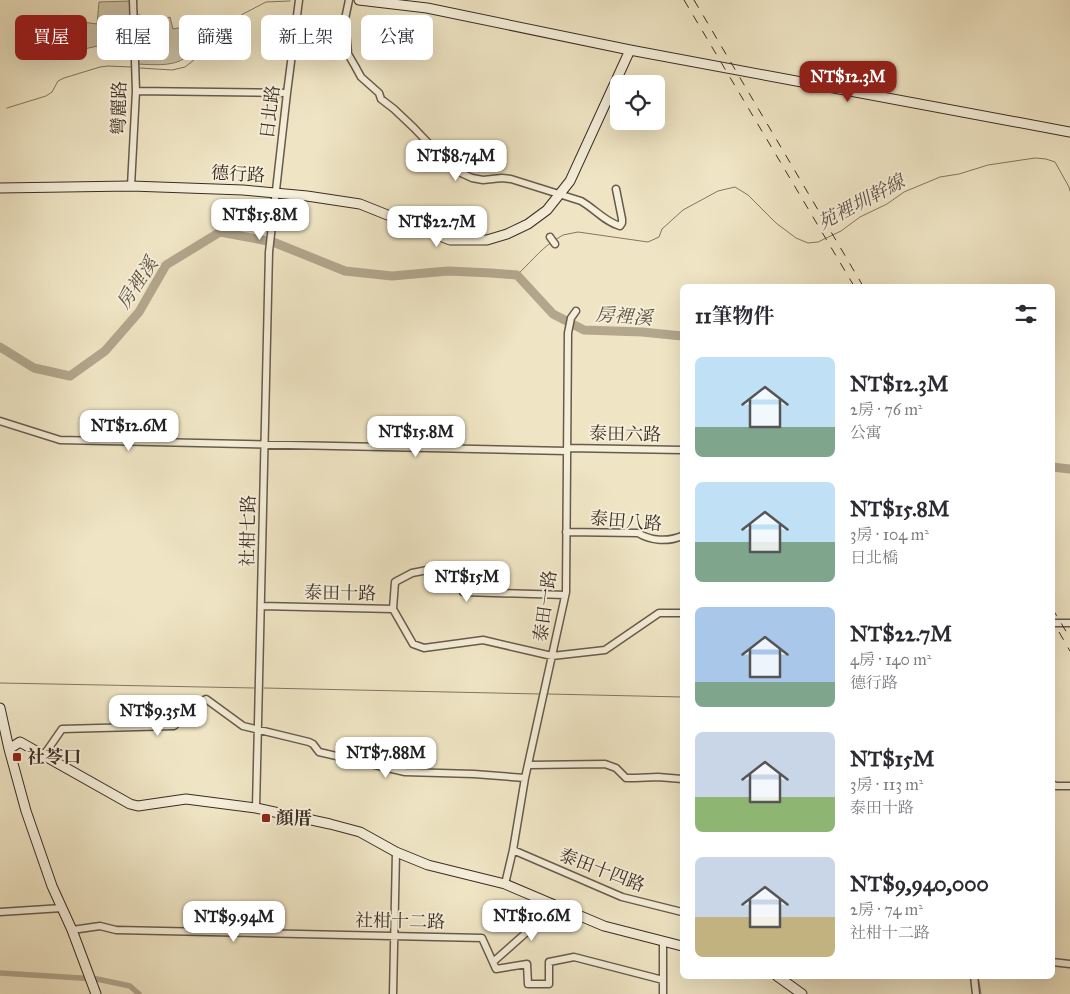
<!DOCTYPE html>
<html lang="zh-TW">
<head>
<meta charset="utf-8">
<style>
	:root { --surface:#fff; --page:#f2f2f3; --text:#2b2b33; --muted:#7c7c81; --accent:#8f2418 }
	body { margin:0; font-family:"IM FELL Great Primer","Noto Serif TC",serif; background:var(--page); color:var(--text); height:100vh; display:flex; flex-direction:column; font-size:19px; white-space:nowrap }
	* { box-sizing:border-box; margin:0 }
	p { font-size:16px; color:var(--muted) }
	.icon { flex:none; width:28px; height:28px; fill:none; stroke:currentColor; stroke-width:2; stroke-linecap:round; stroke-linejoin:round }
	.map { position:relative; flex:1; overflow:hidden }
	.side { position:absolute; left:680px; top:284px; width:375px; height:695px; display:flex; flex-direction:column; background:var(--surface); border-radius:8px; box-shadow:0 5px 20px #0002 }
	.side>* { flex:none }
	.hud { position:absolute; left:15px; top:15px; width:475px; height:45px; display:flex; gap:10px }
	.controls { position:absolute; left:610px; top:75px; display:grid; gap:10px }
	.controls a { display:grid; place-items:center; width:55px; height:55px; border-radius:8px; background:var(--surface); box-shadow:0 5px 20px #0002; font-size:25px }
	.price { position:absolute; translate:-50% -42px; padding:0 11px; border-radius:10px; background:#fff; color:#222; font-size:16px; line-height:32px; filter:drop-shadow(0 1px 2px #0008) }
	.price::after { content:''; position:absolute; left:50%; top:30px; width:15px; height:11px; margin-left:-8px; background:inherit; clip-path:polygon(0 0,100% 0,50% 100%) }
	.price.active { background:var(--accent); color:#fff }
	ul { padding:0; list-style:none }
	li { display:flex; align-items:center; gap:15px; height:125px; padding:0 15px }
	li span { display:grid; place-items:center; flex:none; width:140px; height:100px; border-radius:8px; color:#555 }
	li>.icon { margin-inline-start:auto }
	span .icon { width:60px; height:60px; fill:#fffc; stroke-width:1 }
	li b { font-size:21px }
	h2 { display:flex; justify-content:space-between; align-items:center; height:60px; padding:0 15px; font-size:21px }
	.tag { padding:0 18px; border-radius:8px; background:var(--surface); box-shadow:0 5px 20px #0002; font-size:18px; line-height:45px }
	.tag.active { background:var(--accent); color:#fff }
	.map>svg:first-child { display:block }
</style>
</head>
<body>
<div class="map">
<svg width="1070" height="994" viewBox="0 0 1070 994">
	<rect width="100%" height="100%" fill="#efe5c4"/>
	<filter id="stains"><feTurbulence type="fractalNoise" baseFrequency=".004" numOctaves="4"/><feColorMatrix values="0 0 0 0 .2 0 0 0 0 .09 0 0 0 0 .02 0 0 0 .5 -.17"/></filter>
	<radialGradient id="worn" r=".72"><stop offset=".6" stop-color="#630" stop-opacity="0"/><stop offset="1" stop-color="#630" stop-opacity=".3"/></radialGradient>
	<path fill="#d0c6a9" stroke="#867a66" d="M132,1V14L153,17L155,22L170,17L173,29L188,26H207L203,33L186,57C173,68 149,64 132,64V41L125,40L84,49L80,36L82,22L97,24L99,2Z"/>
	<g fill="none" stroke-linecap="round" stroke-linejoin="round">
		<path stroke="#827663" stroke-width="1" d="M140,68L172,70L185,67L194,60L209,40L222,27L243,14L266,2L290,1
			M7,108L46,96L52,92L58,81L64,78L100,67L108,66L131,67
			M555,240L563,235L578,232L648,242L659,237L662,229L683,210L718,191L735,187L748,195L776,223L796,238L808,243L818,242L841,231L860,217L887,204L904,192L940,177L959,174L988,165L1035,158L1046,159L1055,162L1069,187L1070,191
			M517,275C528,265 540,250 552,242
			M0,683L254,688
			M264,688L540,694
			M548,694L682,697
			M978,976L981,994"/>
		<path stroke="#b2a68d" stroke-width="5.5" d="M0,973L97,979L130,986L139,994"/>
		<path stroke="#b2a68d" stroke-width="9" d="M0,347L34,368L70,376L105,351L139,312L166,265L220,232L273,242L345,271L392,276L448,271L491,273L517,275L553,314L584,330L642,332L682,336
			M1052,467L1070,469"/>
		<g stroke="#685b4b" stroke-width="9">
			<path id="street" d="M349,0L345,19L348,54L355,66L361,77L379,93L381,99L394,109L414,128L435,150L461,173L472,178L483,180L502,178L511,179L581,201C595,209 605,222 620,226L622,223V219L616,189
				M136,91L287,93
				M131,186L136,91L133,0
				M550,237L555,244
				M0,421L60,440L567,451
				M567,448L682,450
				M566,532L638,533C651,541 668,542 682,536
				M261,606L393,609L413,644L424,648L483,640L552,656L605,650L659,613H682
				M393,609L395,582L412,573L448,566L463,592L565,595
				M1052,623H1070
				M44,755L62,729L174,726L199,703L206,699L243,726L309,742L313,744L319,752L405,772L474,774L525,778
				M529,765L605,764L616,768L626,778H635L658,777L682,779
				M1052,784L1056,786H1070
				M256,808L269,252L287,93L299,0
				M513,850L622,897L682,912
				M505,884L513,850L525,778L566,592L568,333L571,318L576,311
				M0,912L62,908
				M72,930L100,926L116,930L482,938L496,969L527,964L528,984H549V962L574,957L663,980
				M663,941V994
				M493,962L528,931L550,903
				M1052,962L1070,964
				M974,976L976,994
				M393,994L396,852"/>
		</g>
		<g stroke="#3b2d23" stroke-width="11">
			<path id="secondary" d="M359,0L427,8L630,50L1070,132
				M0,188L131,186L243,190L307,196L360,204L450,240H487L507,234L528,224L547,210L570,181L630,50
				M0,708L9,749L26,811L52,886L72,930L96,994
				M9,749L20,742L130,804L138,806L186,799L256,808L330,824L360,832L396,852L428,865L505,884L604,926L682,946
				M777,976L802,994"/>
		</g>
		<use href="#street" stroke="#f5eed9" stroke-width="6"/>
		<use href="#secondary" stroke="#f5eed9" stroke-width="9"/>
		<path stroke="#3b2d23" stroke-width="1" stroke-dasharray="9 9" stroke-linecap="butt" d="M684,0L854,286
			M694,0L863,286
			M1052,608L1070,638
			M1059,632L1070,651"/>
	</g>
	<g fill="#8f2418" stroke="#f5eed9" stroke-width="2">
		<rect x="12" y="752" width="10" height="10" rx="2.5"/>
		<rect x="261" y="813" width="10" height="10" rx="2.5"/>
	</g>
	<g text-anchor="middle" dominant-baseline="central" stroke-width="4" stroke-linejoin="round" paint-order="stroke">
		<g font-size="18" fill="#3b2d23" stroke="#f5eed9">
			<text transform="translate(119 108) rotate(-89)">彎麗路</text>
			<text transform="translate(270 112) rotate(-83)">日北路</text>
			<text transform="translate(238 174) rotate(3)">德行路</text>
			<text transform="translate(625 434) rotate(1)">泰田六路</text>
			<text transform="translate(626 521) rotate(5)">泰田八路</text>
			<text transform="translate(248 531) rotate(-89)">社柑七路</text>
			<text transform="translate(340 593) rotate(1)">泰田十路</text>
			<text transform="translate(545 606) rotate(-82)">泰田一路</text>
			<text transform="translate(602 870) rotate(21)">泰田十四路</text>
			<text transform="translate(400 921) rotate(1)">社柑十二路</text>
		</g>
		<g font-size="18" font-weight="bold" fill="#3b2d23" stroke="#f5eed9" text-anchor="start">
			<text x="27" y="757">社苓口</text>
			<text x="276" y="818">顏厝</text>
		</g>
		<g font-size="19" font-style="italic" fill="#5f5143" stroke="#f5eed9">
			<text transform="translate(861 202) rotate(-28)">苑裡圳幹線</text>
			<text transform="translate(137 283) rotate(-56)">房裡溪</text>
			<text transform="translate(624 316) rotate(4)">房裡溪</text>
		</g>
	</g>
	<rect width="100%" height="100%" filter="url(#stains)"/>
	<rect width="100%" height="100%" fill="url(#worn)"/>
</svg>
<div class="controls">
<a><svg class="icon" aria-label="locate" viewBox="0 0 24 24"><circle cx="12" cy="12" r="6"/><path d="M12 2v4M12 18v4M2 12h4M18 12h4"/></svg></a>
</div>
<b class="price active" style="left:848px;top:103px">NT$12.3M</b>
<b class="price" style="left:456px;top:182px">NT$8.74M</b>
<b class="price" style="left:260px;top:241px">NT$15.8M</b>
<b class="price" style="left:437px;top:248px">NT$22.7M</b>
<b class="price" style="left:129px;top:452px">NT$12.6M</b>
<b class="price" style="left:416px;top:458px">NT$15.8M</b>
<b class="price" style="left:467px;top:603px">NT$15M</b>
<b class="price" style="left:158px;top:737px">NT$9.35M</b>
<b class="price" style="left:386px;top:779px">NT$7.88M</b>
<b class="price" style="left:532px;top:942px">NT$10.6M</b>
<b class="price" style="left:234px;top:943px">NT$9.94M</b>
<div class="hud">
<a class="tag active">買屋</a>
<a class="tag">租屋</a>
<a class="tag">篩選</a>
<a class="tag">新上架</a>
<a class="tag">公寓</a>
</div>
<section class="side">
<h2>11筆物件<svg class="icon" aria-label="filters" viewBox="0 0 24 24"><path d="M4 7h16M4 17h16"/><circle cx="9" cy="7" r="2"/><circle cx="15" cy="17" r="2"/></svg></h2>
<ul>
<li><span style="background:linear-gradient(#bfe0f5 70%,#7fa58c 0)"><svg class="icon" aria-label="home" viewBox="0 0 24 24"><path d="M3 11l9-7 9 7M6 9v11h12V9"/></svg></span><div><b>NT$12.3M</b><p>2房 · 76 m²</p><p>公寓</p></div></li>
<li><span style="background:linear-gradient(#bfe0f5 60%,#7fa58c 0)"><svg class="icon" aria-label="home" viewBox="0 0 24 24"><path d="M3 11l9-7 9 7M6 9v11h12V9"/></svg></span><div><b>NT$15.8M</b><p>3房 · 104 m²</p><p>日北橋</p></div></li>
<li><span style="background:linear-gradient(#a9c7e8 75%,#7fa58c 0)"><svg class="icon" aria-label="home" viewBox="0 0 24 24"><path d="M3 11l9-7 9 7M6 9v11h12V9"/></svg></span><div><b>NT$22.7M</b><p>4房 · 140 m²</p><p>德行路</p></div></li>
<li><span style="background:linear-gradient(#c9d6e8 65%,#8fb573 0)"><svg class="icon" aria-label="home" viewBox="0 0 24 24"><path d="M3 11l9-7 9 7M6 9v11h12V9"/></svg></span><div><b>NT$15M</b><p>3房 · 113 m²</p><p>泰田十路</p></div></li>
<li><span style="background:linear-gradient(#c9d6e8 60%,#c2b280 0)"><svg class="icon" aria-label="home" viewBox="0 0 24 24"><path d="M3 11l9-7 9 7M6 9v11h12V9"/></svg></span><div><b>NT$9,940,000</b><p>2房 · 74 m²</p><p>社柑十二路</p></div></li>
</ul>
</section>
</div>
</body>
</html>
